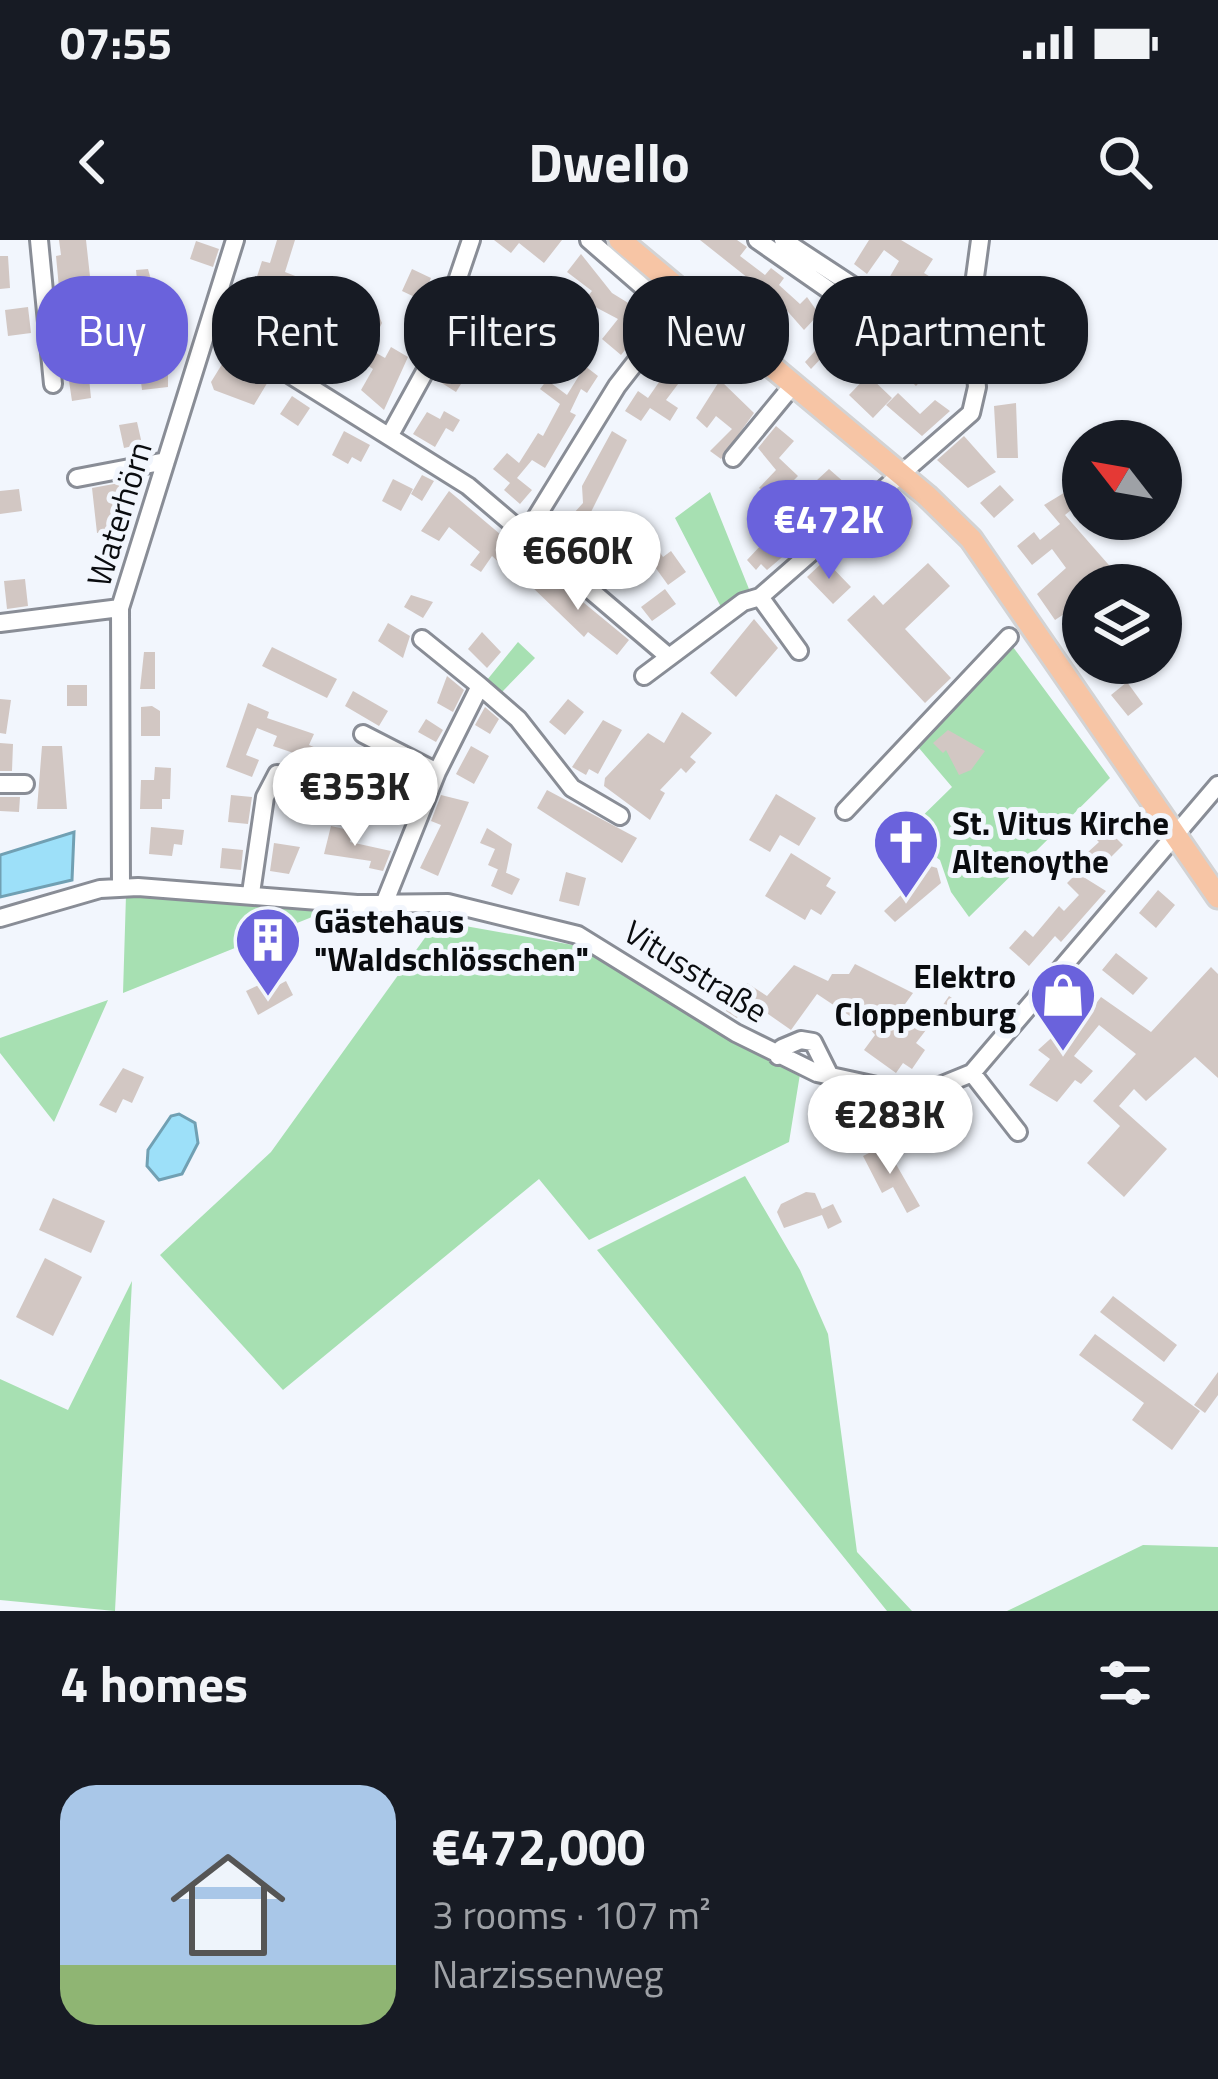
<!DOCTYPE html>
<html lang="en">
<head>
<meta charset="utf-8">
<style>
	:root { --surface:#171b24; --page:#242831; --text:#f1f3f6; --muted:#9ea1a6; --line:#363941; --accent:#6a62dc }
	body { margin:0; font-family:"Titillium Web",sans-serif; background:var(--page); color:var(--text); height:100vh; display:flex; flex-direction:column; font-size:45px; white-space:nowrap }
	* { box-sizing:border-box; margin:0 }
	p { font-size:39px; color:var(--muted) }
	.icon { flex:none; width:66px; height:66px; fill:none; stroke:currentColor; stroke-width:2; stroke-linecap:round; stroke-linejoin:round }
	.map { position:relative; height:1371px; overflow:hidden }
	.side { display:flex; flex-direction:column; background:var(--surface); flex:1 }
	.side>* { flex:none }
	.banner { position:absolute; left:36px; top:36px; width:1146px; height:108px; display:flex; gap:24px }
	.needle { width:78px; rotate:301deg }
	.controls { position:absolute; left:1062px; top:180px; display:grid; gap:24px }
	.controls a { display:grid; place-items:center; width:120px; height:120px; border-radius:50%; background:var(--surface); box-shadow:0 3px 9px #0004; font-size:60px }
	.price { position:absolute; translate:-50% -102px; padding:0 27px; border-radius:42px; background:#fff; color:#222; font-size:39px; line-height:78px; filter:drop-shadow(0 3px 6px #0008) }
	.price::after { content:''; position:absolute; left:50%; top:72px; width:36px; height:27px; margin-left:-18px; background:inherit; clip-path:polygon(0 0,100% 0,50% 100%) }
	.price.active { background:var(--accent); color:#fff }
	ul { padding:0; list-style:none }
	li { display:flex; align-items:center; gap:36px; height:300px; padding:0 60px }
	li+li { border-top:3px solid var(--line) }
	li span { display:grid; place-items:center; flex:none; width:336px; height:240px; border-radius:36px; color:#555 }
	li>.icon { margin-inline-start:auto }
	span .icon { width:144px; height:144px; fill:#fffc; stroke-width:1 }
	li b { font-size:51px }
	h2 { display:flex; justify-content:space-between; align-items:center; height:144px; padding:0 60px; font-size:51px }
	.pill { padding:0 42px; border-radius:48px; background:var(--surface); box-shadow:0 3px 9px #0004; font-size:42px; line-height:108px }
	.pill.active { background:var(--accent); color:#fff }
	.status { display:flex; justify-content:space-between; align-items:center; height:84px; padding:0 60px; background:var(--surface); direction:ltr }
	.status svg { height:33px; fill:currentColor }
	header { display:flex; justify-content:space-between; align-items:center; height:156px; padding:0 60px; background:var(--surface); font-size:54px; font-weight:700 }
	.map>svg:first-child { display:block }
</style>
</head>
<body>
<div class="status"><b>07:55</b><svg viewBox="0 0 49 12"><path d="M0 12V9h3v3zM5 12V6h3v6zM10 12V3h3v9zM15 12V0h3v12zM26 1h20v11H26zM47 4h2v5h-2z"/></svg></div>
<header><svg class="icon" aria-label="back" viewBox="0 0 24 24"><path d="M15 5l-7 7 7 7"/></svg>Dwello<svg class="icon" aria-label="search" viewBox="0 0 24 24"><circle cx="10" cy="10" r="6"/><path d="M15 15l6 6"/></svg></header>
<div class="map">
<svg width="1218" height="1371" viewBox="0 0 1218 1371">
	<rect width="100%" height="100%" fill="#f2f6fd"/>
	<path fill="#a7e0b2" d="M710,252L749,349L721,367L675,278Z
		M518,402L535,418L502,452L487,440Z
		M1013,407L1110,538L969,677L951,652L940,620L904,594L952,547L913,501Z
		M126,655L332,669L123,753Z
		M437,681L601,710L800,834L789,902L589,1000L539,939L283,1150L160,1015L271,912Z
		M108,760L54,882L0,813V798Z
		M823,847L885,861L876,899L814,886Z
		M745,936L800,1030L828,1094L857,1312L912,1371H887L597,1010Z
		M132,1041L115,1371L0,1360V1139L68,1170Z
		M1143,1305L1218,1307V1371H1007Z"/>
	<path fill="#9de0f9" stroke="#71a0b3" stroke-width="3" d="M74,592L72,640L0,657V615Z
		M179,874L195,883L198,903L182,934L159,940L147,926L148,910L171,876Z"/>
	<path fill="#d2c7c3" d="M59,0H86L93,64L61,69L56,16L61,15Z
		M277,0H295L285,32L375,67L382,83L377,93L287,57L280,81L263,76L260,86L243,80L262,21L270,23Z
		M494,0H562L544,23L519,3L511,13Z
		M700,0H737L747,7L740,16L765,35L771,28L784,38L779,45L800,64L807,57L819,74L804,90L782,65Z
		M869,0H901L933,19L924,33L932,38L925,49L915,43L901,55L885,45L899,21L884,10L867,34L854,24Z
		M196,1L219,9L213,27L190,19Z
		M581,14L612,53L651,77L621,115L602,99L618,79L584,61L592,51L567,32Z
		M0,16H8L10,48L0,49Z
		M148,29L155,54L122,56V41L137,40L136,30Z
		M412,29L431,38L421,60L402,51Z
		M483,45L503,58L500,63L508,69L500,80L472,62Z
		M28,67L31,93L8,96L5,70Z
		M958,81L961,113L935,116L939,82Z
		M501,83L518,95L510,108L492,96Z
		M853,83L870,99L856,113L848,106L840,114L829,110L811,129L805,122L834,90L841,96Z
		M470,87L484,94L476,111L468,107L456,130L466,136L456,152L437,140L458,97L463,99Z
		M168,91V147L142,150L140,134L148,133L141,96Z
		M85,98L91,158L72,161L63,101Z
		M904,103L930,131L916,146L897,128L903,121L894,113Z
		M678,104L697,119L666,160L678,168L670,181L650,168L641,181L625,171L638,151L648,158L666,132L659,127Z
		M391,107L408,117L384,170L361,150L373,129L364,123L371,110L385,118Z
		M224,121L269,140L254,165L214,150L211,142Z
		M585,126L598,136L587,153L581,149L570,172L576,175L545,228L532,220L517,238L532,250L520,264L504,250L510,243L493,229L507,213L519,223L538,193L543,196L560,164L540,149L547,140L567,155Z
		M868,135L892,158L873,178L849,155Z
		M720,140L754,173L721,219L710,211L732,189L716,176L707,188L696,178Z
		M898,153L920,174L935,160L950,171L922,196L886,165Z
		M292,156L310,168L298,186L280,174Z
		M1016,163L1018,218H997L994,166Z
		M444,171L460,180L453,192L446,188L435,207L413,194L427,172L440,179Z
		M137,182L142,204L124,208L119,185Z
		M776,186L794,201L779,218L798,236L789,245L800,255L790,267L759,248L776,230L758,208Z
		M344,191L370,205L361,222L352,217L348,224L332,215Z
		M612,191L627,200L581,292L589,285L597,292L576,313L555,294L583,263L582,246Z
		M964,196L996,232L968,248L937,220Z
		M829,229L854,251L841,267L832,259L817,276L807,267L824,247L816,241Z
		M422,235L434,241L422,261L411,254Z
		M393,239L413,249L401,271L382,261Z
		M119,243L120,254L113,255L118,290L97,293L92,248Z
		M1000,245L1014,260L994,278L980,263Z
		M1072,248L1082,261L1065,275L1122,340L1083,345V382L1073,368L1055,380L1037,354L1066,328L1052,309L1032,325L1017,306L1034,292L1040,300L1060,284L1044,265Z
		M19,249L22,271L0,274V251Z
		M449,251L519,310L504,327L492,316L481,332L470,325L480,312L449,287L439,301L421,291Z
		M883 281a15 15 0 1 1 30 0a15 15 0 1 1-30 0Z
		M778,287L786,295L778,303L787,313L767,330L761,324L756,330L747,320Z
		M652,301L663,317L671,311L686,332L668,345L655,327L637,341L623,323Z
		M825,320L851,347L833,364L807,337Z
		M928,323L950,346L905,389L951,438L925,463L847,380L874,355L883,365Z
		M544,330L629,400L617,415L588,392L584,397L530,345Z
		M25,339L28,366L7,369L4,341Z
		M665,349L676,364L652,381L641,367Z
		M411,355L433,362L423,378L404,367Z
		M754,379L778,408L736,457L710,433Z
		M388,383L410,396L403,418L378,401Z
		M482,392L501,412L487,428L468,409Z
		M272,407L337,439L327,458L262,426Z
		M144,412H155V449H140Z
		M447,436L464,450L453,472L437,463Z
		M1127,442L1143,464L1128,476L1111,455Z
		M67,445H87V466H67Z
		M353,451L388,471L379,486L345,466Z
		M0,459L11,460L6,494L0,493Z
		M568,459L584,472L565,495L549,482Z
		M248,463L269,472L267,478L314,494L309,505L339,518L330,539L313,531L317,521L273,506L277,496L257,488L246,515L259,520L252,537L226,527Z
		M152,466L160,471V496H141V467Z
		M485,467L499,479L490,494L475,485Z
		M682,472L712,493L690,517L696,522L686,533L681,528L660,550L665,553L650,580L604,546L605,538L648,493L664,503Z
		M426,479L443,490L436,502L418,492Z
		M603,480L622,490L598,534L589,529L586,535L572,527Z
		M948,490L985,511L971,530L959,535L946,510L943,513L933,503Z
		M0,503L13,504L12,531H0Z
		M42,506H62L67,569H37Z
		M471,506L489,516L474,544L456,534Z
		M361,516L380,524L375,536L396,545L403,530L421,538L413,558L396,551L392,561L350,546Z
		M155,527L171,528L170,559H162V569H140L141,540H154Z
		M547,550L637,598L622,623L537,568Z
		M776,554L816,578L799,606L780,595L770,612L749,600Z
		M231,555L252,557L248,584L228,582Z
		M441,555L469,562L438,636L420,628L441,585L431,581Z
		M0,557H20L19,572L0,571Z
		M1097,579L1123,605L1101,627L1087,613L1099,602L1087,590Z
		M331,586L353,591L350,602L391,611L383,631L369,628L371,621L324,614Z
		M151,587L184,590L182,605L174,604L172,616L149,614Z
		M487,588L512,604L506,633L488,625L495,609L480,603Z
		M274,603L300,607L289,634L270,631Z
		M222,608L243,610L241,630L220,628Z
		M791,613L831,638L826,646L836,652L821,675L811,669L805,680L765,656Z
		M923,624L937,628L941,643L895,682L884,671L920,637L915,632Z
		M498,629L520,639L512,655L491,646Z
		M566,632L586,638L579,666L559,661Z
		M1077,633L1106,651L1061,702L1055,696L1029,726L1009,708L1025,690L1033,697L1059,666L1064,671L1079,655L1067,643Z
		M1158,650L1175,665L1156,688L1139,673Z
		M1116,713L1148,738L1133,755L1102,730Z
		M855,724L913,753L900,771L926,790L916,803L925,810L912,829L903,823L896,833L864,810L875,795L871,790L817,754L791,790L748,760L737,778L726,771L733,755L738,758L747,743L767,756L794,725L828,741L832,734H849Z
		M1211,727L1218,734V838L1195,817L1146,861L1134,849L1119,866L1167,909L1124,957L1087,923L1120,886L1093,861L1136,814L1099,785L1074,816L1093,831L1081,844L1075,840L1057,862L1029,845L1050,819L1038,810L1069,782L1077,788L1101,757L1151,792Z
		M267,741L271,749L286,741L293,755L258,775L246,751Z
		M949,756L965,767L950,789L934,778Z
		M123,828L144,837L132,863L123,859L116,873L99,865Z
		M885,905L920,966L907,973L893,947L882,953L863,916Z
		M806,952L815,953L822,969L833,964L842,982L828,989L822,975L784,988L777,972L781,964Z
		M53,958L105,981L91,1013L39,990Z
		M45,1018L82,1037L53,1096L16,1077Z
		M1113,1056L1177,1105L1164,1122L1100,1072Z
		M1095,1094L1200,1171L1172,1210L1132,1180L1144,1163L1079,1115Z
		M1218,1132V1155L1205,1173L1194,1165Z"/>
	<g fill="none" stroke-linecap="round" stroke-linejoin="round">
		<g stroke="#898d96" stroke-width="22">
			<path id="minor" d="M39,0L53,144
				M589,0L673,73
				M757,0L872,80L888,84L892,76L882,65L783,0
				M211,79L222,92L468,246L669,417
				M390,195L428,126L471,0
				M733,218L793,145
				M77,238L166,221
				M526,294L617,146L687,56
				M760,357L799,411
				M0,383L120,368
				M422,399L480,446
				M644,436L743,362L760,357L971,173L977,147L970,74L980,0
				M363,494L437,532
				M0,544H25
				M845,571L1009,397
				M121,647L120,368L235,0
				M251,653L265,557L277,534
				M384,664L437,532L480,446L518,479L572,548L620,576
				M0,678L100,649L138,647L357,664L448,663L578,695L736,793L817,833L918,855L972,833L1218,545
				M778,816L782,808L801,800L813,802L830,836
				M972,833L1018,892"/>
		</g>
		<g stroke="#d3d3d4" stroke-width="27">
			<path id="major" d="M620,0L927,256L971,299L1218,657"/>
		</g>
		<use href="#minor" stroke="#fff" stroke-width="16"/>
		<use href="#major" stroke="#f7c5a5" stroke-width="21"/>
	</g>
	<defs>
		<g id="church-pin" transform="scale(3.45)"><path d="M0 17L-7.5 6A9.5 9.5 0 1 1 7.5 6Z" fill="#6a62dc" stroke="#f2f6fd"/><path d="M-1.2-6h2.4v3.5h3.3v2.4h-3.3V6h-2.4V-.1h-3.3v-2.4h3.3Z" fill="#fff"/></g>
		<g id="building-pin" transform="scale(3.45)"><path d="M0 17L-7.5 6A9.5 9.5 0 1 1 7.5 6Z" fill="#6a62dc" stroke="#f2f6fd"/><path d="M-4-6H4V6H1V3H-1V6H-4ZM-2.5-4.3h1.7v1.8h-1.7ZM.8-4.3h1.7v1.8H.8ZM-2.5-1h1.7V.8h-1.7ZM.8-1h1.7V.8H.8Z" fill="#fff"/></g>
		<g id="shop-pin" transform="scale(3.45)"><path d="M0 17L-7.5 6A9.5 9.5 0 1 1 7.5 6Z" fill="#6a62dc" stroke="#f2f6fd"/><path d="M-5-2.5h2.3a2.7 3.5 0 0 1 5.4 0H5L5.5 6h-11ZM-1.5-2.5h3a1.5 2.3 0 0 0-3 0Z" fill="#fff"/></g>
	</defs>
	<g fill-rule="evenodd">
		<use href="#church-pin" x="906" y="602"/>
		<use href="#building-pin" x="268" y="700"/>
		<use href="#shop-pin" x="1063" y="755"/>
	</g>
	<g text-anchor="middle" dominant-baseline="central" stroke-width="10" stroke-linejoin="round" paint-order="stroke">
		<g font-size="33" fill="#0a0c0f" stroke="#f2f6fd">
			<text transform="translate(119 274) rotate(-73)">Waterhörn</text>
			<text transform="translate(696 731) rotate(32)">Vitusstraße</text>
		</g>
		<g font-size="33" font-weight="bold" fill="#0a0c0f" stroke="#f2f6fd" text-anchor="start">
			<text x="952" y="583">St. Vitus Kirche<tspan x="952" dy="38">Altenoythe</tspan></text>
			<text x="314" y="681">Gästehaus<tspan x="314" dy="38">"Waldschlösschen"</tspan></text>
			<text x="1016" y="736" text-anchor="end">Elektro<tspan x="1016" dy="38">Cloppenburg</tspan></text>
		</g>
	</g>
</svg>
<div class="controls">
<a><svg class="needle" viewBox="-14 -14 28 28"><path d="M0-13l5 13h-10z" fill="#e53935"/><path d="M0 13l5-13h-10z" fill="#9ea1a6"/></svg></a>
<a><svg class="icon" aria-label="layers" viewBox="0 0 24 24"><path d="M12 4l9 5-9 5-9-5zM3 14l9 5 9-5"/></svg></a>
</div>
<b class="price active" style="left:829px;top:342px">€472K</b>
<b class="price" style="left:578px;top:373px">€660K</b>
<b class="price" style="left:355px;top:609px">€353K</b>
<b class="price" style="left:890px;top:937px">€283K</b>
<div class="banner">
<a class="pill active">Buy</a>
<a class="pill">Rent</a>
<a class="pill">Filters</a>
<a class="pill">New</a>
<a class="pill">Apartment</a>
</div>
</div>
<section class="side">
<h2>4 homes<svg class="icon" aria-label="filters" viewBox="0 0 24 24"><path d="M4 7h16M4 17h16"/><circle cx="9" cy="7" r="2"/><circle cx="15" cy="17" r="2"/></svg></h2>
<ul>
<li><span style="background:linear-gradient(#a9c7e8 75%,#8fb573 0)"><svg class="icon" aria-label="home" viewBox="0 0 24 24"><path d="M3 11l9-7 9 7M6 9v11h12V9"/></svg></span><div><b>€472,000</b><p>3 rooms · 107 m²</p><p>Narzissenweg</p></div></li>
</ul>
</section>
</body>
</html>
